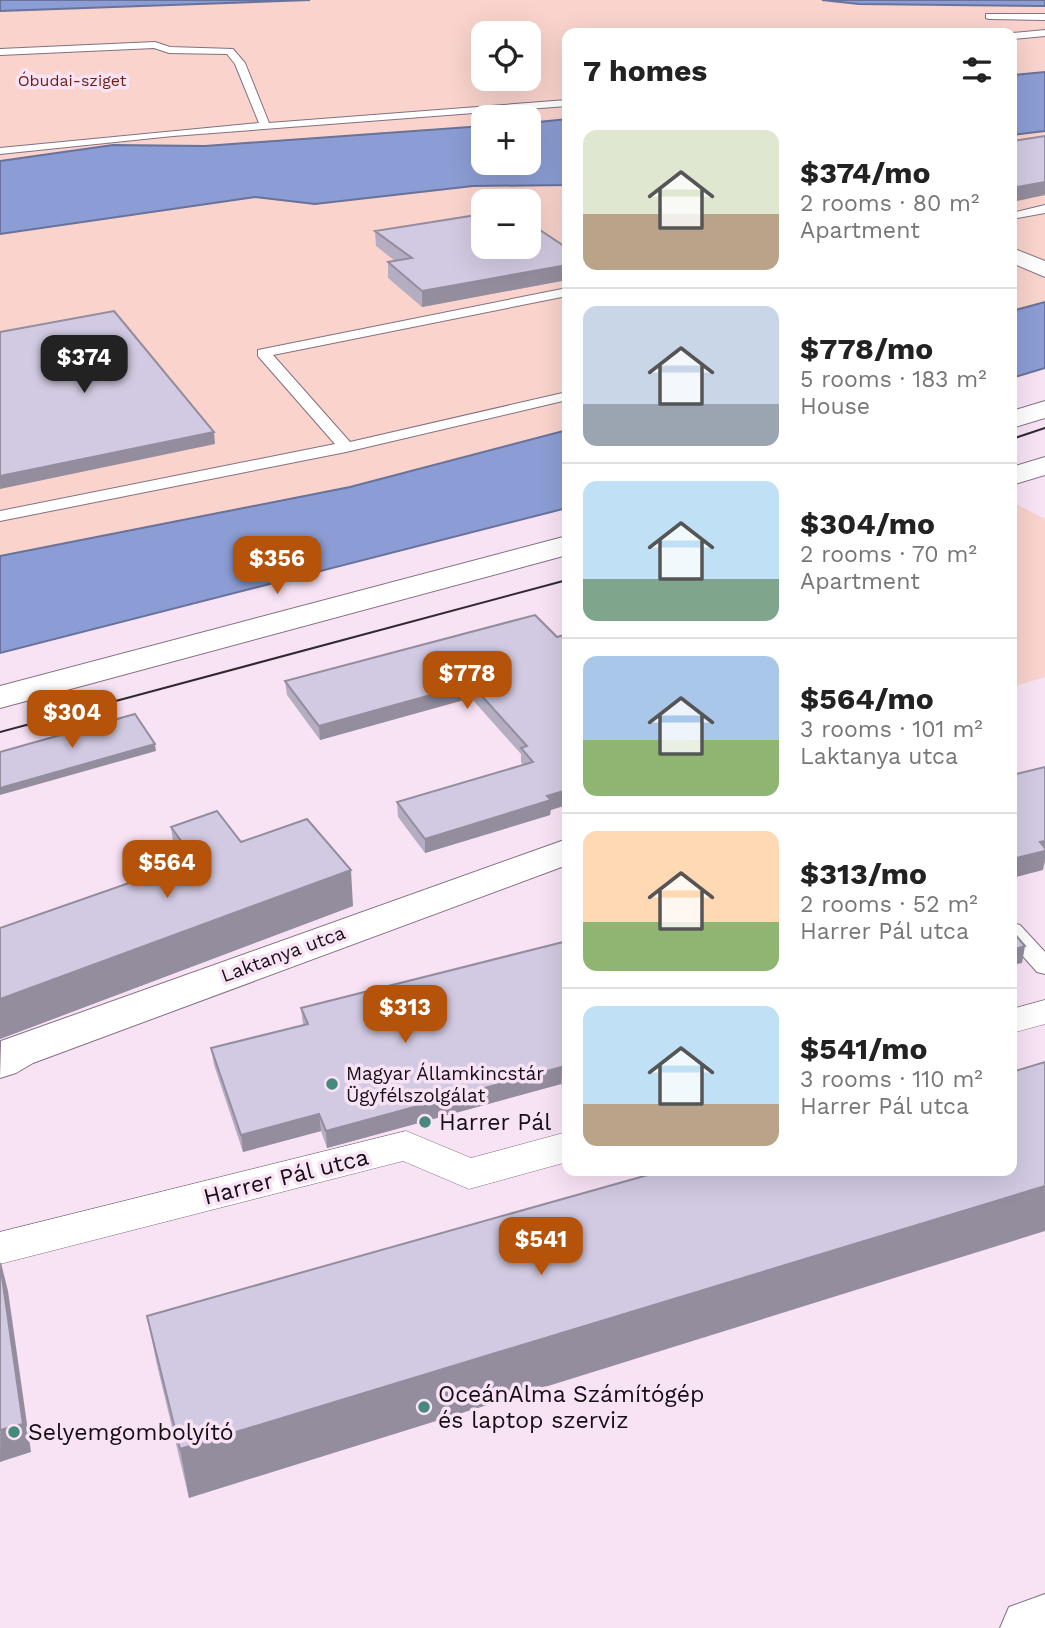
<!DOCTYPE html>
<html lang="en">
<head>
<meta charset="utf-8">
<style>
	:root { --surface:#fff; --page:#f6f6f6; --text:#222; --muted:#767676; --line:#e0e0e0; --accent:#b45309 }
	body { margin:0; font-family:"Work Sans",sans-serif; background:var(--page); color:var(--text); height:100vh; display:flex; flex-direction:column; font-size:26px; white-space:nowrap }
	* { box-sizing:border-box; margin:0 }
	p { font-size:23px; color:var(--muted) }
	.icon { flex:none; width:38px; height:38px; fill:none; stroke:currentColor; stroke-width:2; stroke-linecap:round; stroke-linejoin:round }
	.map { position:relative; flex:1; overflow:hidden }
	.side { position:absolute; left:562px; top:28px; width:455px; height:1148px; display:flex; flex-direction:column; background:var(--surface); border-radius:14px; box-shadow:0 7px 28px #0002 }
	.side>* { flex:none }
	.tools { position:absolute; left:471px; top:21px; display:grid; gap:14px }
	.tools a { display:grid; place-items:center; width:70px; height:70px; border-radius:14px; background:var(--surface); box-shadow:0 7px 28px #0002; font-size:35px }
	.price { position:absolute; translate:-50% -60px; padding:0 16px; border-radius:14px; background:var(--accent); color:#fff; font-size:23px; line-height:46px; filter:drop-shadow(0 2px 4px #0008) }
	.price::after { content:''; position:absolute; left:50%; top:42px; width:21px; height:16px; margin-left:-10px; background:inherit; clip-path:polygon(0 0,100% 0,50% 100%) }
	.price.selected { background:#222; color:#fff }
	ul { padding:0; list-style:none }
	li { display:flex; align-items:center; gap:21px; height:175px; padding:0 21px }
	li+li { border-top:2px solid var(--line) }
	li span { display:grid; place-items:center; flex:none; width:196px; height:140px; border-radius:14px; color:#555 }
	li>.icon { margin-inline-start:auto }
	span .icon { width:84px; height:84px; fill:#fffc; stroke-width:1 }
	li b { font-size:30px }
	h2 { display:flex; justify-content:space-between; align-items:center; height:84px; padding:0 21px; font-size:30px }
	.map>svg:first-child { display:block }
</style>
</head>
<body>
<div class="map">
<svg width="1045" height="1628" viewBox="0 0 1045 1628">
	<rect width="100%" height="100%" fill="#f8e3f5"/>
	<path fill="#f9d3cc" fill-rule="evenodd" d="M310,0H822L859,4L1045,6V72L1012,75V33H567V119L529,123L528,117H483V126L205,146L113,145L0,161V11ZM483,33H528V79H483Z
		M1045,131V302L1012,311V135Z
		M567,185V430L181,530L123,532L63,543L0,563V234L255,197L315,204L473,186ZM483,201H528V247H483Z
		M1012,502L1045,519V677L1012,687Z"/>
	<path fill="#8b9dd4" stroke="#68729a" stroke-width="2" d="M0,0H310L0,11Z
		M822,0H1045V6L859,4Z
		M1045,72V131L1012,135V75Z
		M567,119V185L473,186L315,204L255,197L0,234V161L113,145L205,146L483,126V163H528L529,123Z
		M1045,302V368L1012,378V311Z
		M567,430V508L0,653V556L350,487Z"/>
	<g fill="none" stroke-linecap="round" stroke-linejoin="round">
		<g stroke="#837080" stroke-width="2">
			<path id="service" d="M986,14H1045V20L989,19L986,18Z
				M1045,30V36L1012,39V33Z
				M155,42L170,47L233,49L245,63L269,123L567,100V106L173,136L0,154V148L259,123L235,64L227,54L169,53L154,48L0,55V49Z
				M1045,205V213L1012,219V213Z
				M567,288V296L273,355L350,442L567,392V400L346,452L0,521V511L335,444L258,356V350Z
				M1012,923L1020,925L1045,952V974L1037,972L1012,944Z"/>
		</g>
		<g stroke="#837080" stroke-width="1">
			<path id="pedestrian" d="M1045,1000V1024L1012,1033V1009Z
				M406,1131L471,1158L567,1132V1162L469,1189L403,1161L0,1264V1232Z"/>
		</g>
		<g stroke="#837080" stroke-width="2">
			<path id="minor" d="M1012,248L1045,261V277L1012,263Z
				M1045,457V475L1012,485V467Z
				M567,839V865L33,1063L16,1073L0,1078L1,1041Z
				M1045,1594V1628H1000L1009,1607Z"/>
		</g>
		<g stroke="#837080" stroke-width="2">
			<path id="secondary" d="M1045,401V418L1012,428V411Z
				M567,536V555L0,708V686Z"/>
		</g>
		<use href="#service" fill="#fff" fill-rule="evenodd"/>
		<use href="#pedestrian" fill="#fff" fill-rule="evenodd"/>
		<use href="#minor" fill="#fff" fill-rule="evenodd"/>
		<use href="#secondary" fill="#fff" fill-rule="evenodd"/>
		<path stroke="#312930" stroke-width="2" d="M1012,439L1045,428
			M0,732L567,580"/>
	</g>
	<path fill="#b5aec2" d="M375,231L567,248V280L422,307L388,278V262L395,261L376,246Z
		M535,615L550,815L425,853L398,817L397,802L523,765L521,762V754L471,698L320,740L287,695L285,681Z
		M171,827L241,842L353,906L0,1039V928L178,865L176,863Z
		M567,941V1095L561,1084L327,1148L321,1131L243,1152L214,1065L211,1048L303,1025L301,1008Z
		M662,1171L189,1498L157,1365L147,1316Z"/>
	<path fill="#938d9e" d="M1045,182V195L1012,202V188Z
		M567,265V280L422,307V291Z
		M214,432L215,444L0,489V476Z
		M471,684V698L320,740L319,726Z
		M155,744L156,751L0,795V788Z
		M567,790V805L551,810L550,815L425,853V839Z
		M1045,841V861L1043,870L1012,878V859L1040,842Z
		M351,870L353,906L0,1039V999Z
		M1025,946L1022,963L1012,965V950Z
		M562,1067L561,1084L327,1148L326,1131Z
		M319,1114L321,1131L243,1152L241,1135Z
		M1045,1186V1231L189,1498L180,1449Z
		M1,1263L8,1291L31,1452L0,1462Z"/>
	<path fill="#d2cae2" stroke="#938d9e" stroke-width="2" d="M1045,136V182L1012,188V141Z
		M483,214V247H528V222L567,248V265L422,291L388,262L412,258L375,231Z
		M114,311L214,432L0,476V332Z
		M535,615L557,637L567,634V790L547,796L551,800L425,839L397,802L533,762L521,748L527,746L471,684L319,726L285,681Z
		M135,714L155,744L0,788V752Z
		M1045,767V841L1040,842L1045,848V851L1012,859V785H1014L1012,782V775Z
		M217,811L241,842L307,819L351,870L0,999V928L195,860L171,827Z
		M1012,931L1025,946L1012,950Z
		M567,941V1077L562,1067L326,1131L319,1114L241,1135L211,1048L308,1024L301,1008Z
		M1045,1062V1186L180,1449L147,1316L662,1171H1012V1072Z
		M0,1263L23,1424L0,1430Z"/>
	<g fill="#468a7e" stroke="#f8e3f5" stroke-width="2.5">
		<circle cx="332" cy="1084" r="7"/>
		<circle cx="425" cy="1122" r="7"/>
		<circle cx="424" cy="1407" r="7"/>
		<circle cx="14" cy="1432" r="7"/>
	</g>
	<g text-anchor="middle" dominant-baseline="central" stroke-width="7" stroke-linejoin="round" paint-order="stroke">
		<g font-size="16" fill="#6e1f15" stroke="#f8e3f5">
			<text x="72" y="80">Óbudai-sziget</text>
		</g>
		<g font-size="19" fill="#150e14" stroke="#f8e3f5">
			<text transform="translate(283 954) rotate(-20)">Laktanya utca</text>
		</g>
		<g font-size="19" fill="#150e14" stroke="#f8e3f5" text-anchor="start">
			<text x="346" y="1073">Magyar Államkincstár<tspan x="346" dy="22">Ügyfélszolgálat</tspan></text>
		</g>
		<g font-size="23" fill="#150e14" stroke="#f8e3f5" text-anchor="start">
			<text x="439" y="1122">Harrer Pál</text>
			<text x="438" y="1394">OceánAlma Számítógép<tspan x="438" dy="26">és laptop szerviz</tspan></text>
			<text x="28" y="1432">Selyemgombolyító</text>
		</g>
		<g font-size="23" fill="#150e14" stroke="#f8e3f5">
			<text transform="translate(286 1177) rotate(-14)">Harrer Pál utca</text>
		</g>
	</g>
</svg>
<div class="tools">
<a><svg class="icon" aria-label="locate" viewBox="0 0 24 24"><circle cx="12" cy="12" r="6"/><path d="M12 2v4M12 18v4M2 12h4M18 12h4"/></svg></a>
<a>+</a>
<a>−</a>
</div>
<b class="price selected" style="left:84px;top:395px">$374</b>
<b class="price" style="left:277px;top:596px">$356</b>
<b class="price" style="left:467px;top:711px">$778</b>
<b class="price" style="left:72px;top:750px">$304</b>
<b class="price" style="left:167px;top:900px">$564</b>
<b class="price" style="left:405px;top:1045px">$313</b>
<b class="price" style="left:541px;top:1277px">$541</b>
<section class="side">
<h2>7 homes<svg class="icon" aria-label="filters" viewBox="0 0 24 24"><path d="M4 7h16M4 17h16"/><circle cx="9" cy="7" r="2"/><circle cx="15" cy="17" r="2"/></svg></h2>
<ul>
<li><span style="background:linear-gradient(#dfe7d0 60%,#b9a48a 0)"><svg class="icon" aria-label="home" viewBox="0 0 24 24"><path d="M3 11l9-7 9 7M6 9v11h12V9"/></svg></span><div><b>$374/mo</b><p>2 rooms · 80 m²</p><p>Apartment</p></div></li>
<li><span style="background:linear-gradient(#c9d6e8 70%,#9aa5b1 0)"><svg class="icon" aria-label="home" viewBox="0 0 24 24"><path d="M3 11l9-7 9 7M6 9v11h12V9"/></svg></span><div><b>$778/mo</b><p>5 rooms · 183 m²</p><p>House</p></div></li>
<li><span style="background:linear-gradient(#bfe0f5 70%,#7fa58c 0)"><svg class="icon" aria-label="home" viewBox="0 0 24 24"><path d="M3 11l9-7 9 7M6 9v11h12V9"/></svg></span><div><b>$304/mo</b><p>2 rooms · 70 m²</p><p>Apartment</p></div></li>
<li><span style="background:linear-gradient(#a9c7e8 60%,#8fb573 0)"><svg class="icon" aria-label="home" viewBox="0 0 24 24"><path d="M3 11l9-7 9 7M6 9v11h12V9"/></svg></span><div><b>$564/mo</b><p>3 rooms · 101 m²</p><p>Laktanya utca</p></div></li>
<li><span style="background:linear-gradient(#ffd9b3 65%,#8fb573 0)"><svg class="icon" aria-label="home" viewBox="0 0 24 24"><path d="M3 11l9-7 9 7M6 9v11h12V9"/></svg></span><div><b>$313/mo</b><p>2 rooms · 52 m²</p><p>Harrer Pál utca</p></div></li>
<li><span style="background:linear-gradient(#bfe0f5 70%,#b9a48a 0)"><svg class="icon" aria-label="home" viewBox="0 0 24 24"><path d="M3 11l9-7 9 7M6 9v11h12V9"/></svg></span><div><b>$541/mo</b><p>3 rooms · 110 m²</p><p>Harrer Pál utca</p></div></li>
</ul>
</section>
</div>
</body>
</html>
